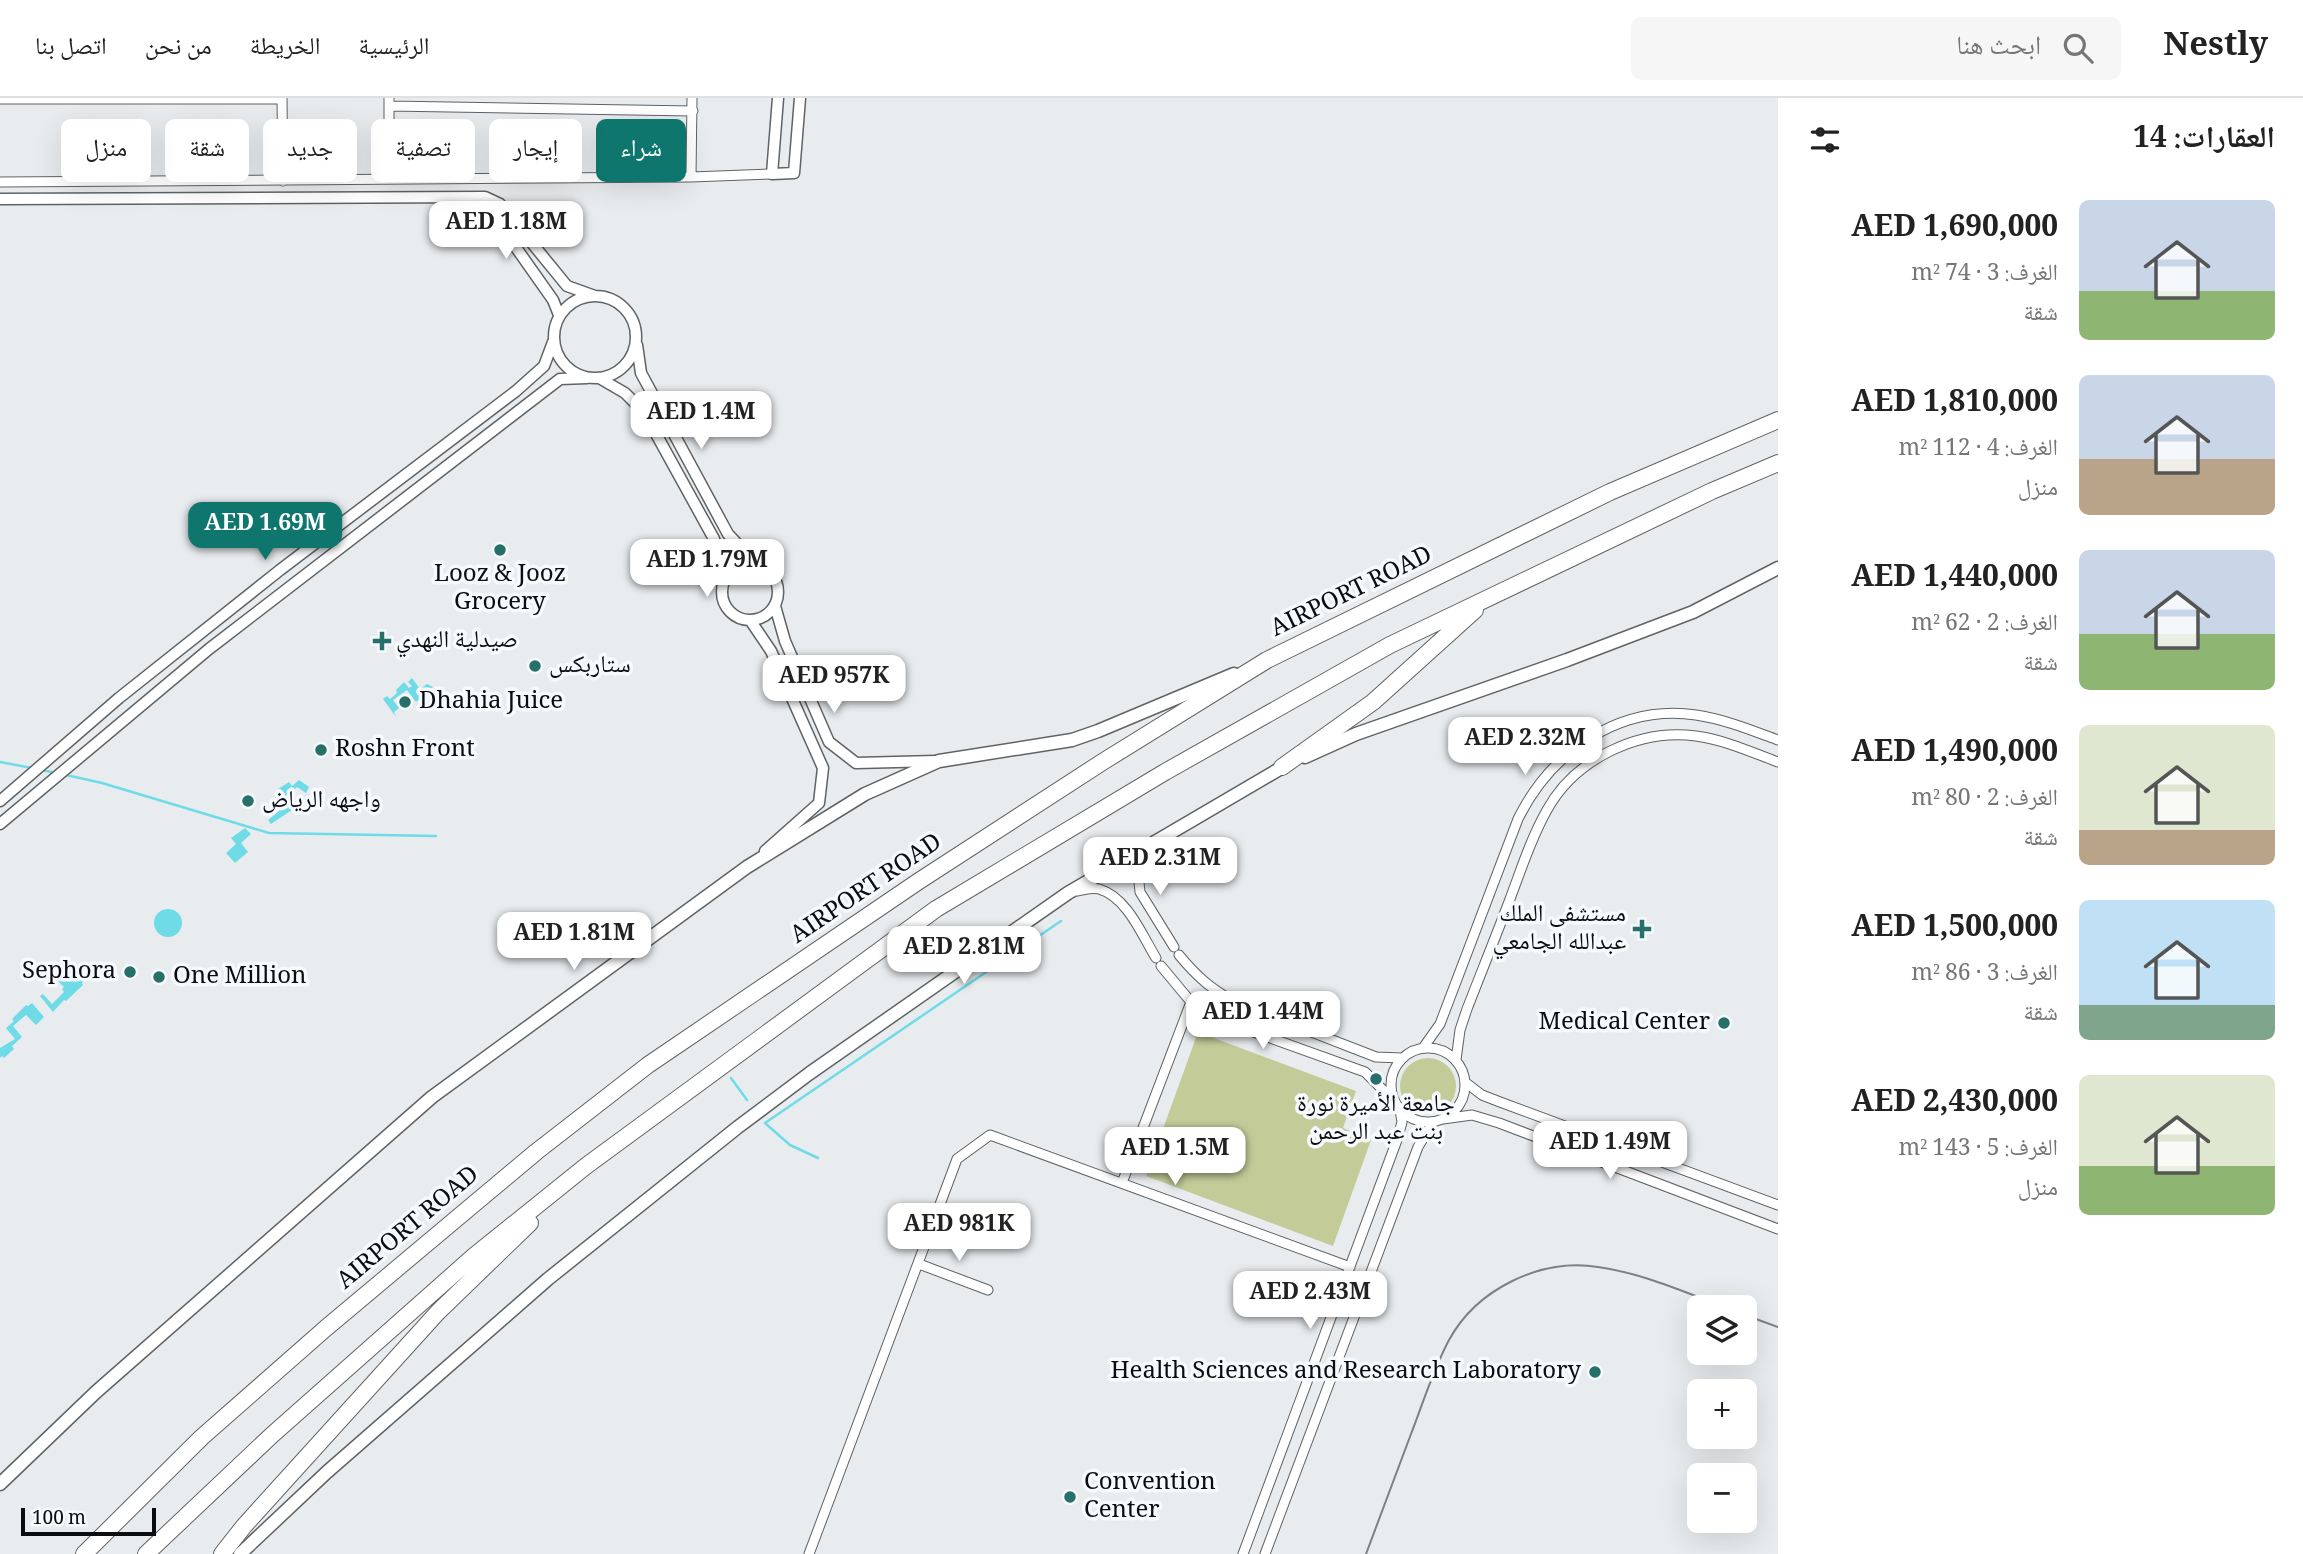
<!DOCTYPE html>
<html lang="ar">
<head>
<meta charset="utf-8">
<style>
	:root { --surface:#fff; --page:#f6f6f6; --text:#222; --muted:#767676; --line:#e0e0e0; --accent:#0f766e }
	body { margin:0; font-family:Georgia,"Noto Naskh Arabic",serif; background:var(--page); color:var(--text); direction:rtl; height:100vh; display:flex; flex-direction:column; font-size:26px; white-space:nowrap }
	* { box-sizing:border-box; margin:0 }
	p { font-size:23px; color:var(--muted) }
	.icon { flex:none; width:38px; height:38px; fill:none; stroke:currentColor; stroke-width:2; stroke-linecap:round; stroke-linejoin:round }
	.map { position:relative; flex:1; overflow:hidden; direction:ltr }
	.panel { display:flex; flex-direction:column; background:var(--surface); width:525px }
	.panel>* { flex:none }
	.hud { position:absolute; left:21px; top:21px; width:665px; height:63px; direction:rtl; display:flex; gap:14px }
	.fabs { position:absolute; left:1687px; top:1197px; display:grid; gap:14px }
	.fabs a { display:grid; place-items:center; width:70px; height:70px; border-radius:10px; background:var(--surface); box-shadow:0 7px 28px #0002; font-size:35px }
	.scale { position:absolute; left:21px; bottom:18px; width:135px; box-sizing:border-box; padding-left:7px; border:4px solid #0c0d0e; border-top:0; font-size:19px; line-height:24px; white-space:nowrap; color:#0c0d0e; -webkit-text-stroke:5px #f6f9fd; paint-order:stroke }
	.price { position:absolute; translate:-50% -60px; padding:0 16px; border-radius:14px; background:#fff; color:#222; font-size:23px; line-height:46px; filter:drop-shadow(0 2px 4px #0008) }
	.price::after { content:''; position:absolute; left:50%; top:42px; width:21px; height:16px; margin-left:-10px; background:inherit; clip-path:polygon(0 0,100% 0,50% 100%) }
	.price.current { background:var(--accent); color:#fff }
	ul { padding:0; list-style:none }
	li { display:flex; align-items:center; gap:21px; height:175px; padding:0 28px }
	li span { display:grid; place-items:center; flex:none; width:196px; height:140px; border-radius:10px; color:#555 }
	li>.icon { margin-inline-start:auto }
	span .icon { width:84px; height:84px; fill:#fffc; stroke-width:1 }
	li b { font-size:30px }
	h2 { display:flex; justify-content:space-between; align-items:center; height:84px; padding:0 28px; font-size:30px }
	.pill { padding:0 24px; border-radius:10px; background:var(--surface); box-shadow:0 7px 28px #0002; font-size:24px; line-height:63px }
	.pill.current { background:var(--accent); color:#fff }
	header { display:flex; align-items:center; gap:42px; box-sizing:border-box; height:98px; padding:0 35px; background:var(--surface); border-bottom:2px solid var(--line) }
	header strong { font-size:33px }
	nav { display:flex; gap:38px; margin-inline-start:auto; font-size:24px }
	.search { width:490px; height:63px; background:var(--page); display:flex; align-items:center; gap:18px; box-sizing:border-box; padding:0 24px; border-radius:10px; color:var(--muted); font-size:26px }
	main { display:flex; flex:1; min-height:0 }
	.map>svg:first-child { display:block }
</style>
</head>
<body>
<header>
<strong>Nestly</strong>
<div class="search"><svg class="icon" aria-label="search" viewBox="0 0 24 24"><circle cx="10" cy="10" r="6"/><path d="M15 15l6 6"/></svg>ابحث هنا</div>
<nav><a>الرئيسية</a><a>الخريطة</a><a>من نحن</a><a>اتصل بنا</a></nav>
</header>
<main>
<section class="panel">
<h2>العقارات: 14<svg class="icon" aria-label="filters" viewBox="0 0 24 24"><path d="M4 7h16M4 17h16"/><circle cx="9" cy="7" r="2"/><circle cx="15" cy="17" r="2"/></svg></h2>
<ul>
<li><span style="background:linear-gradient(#c9d6e8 65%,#8fb573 0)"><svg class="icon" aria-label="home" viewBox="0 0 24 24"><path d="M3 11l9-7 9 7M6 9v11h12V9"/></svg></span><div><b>AED 1,690,000</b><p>الغرف: 3 · 74 m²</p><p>شقة</p></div></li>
<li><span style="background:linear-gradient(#c9d6e8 60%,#b9a48a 0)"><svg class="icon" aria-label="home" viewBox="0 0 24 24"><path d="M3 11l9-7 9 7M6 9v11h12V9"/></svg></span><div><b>AED 1,810,000</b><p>الغرف: 4 · 112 m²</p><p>منزل</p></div></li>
<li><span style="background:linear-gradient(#c9d6e8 60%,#8fb573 0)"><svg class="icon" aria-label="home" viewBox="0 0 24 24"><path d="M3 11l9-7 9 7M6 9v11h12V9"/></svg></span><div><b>AED 1,440,000</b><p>الغرف: 2 · 62 m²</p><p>شقة</p></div></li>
<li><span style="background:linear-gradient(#dfe7d0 75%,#b9a48a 0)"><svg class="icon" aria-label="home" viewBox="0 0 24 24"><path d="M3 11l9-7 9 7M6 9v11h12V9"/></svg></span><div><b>AED 1,490,000</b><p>الغرف: 2 · 80 m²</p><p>شقة</p></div></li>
<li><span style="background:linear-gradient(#bfe0f5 75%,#7fa58c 0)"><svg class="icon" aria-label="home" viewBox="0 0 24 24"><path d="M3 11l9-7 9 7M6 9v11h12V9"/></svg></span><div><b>AED 1,500,000</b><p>الغرف: 3 · 86 m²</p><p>شقة</p></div></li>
<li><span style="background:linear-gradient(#dfe7d0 65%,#8fb573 0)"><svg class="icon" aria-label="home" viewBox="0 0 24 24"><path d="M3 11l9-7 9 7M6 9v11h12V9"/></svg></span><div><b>AED 2,430,000</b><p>الغرف: 5 · 143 m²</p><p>منزل</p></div></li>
</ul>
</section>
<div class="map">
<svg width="1778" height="1456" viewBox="0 0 1778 1456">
	<rect width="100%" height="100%" fill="#e8ecef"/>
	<path fill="#c3cc99" d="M1198,934L1356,993L1343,1030L1371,1042L1333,1148L1146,1078Z
		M1400 988a28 28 0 1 1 56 0a28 28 0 1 1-56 0Z"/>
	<path fill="#6fdbe7" d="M412,580L420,591L427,586L433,589L416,604L407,592L393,602L399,610L394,614L396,619L383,601L387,598L390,601L397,595L396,592L404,584L409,590L412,588L408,584Z
		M299,682L309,689L306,695L297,689L283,703L292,712L271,726L268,722L279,713L271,703L280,694L278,691L289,684L292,688Z
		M245,730L251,736L241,745L248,754L235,765L226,755L236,746L231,740Z
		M154 825a14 14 0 1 1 28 0a14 14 0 1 1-28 0Z
		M86,872L89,876L82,885L83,887L66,903L64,902L53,914L40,898L43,896L52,906L64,894L62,891L64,889L58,883L69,873L74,878L80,873L82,875Z
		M32,905L44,919L36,927L26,917L13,928L22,939L12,948L14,951L4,960L2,958L0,960V950L15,941L6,930L14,923L12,921L26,907L28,908Z"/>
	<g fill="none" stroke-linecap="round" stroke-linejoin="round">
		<path stroke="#6fdbe7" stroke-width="2.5" d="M0,664L32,670
			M42,672L56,675
			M66,677L102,685L269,735L436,738
			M731,980L747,1002
			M818,1060L790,1047L765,1025L1061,823"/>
		<g stroke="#5f6365" stroke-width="11">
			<path id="minor" d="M282,0L283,83
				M0,1H282
				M389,8L693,13
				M691,79L692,0
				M389,81V0
				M0,84L691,79L772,76
				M1149,747L1138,775L1140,794L1174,849
				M1077,793C1084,792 1092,789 1099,791C1127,799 1142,837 1156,860
				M1179,857C1197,879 1215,895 1242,907L1376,959L1402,960
				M1161,868L1191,904L1237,928L1365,974L1395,1004
				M1391 987a37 37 0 1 1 74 0a37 37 0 1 1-74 0Z
				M1423,950L1440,926L1518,721C1551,654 1619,606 1696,617C1724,621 1751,632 1778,642
				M1456,962L1460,932L1467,911C1481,875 1496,838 1510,801C1521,772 1531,740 1547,712C1575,661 1639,630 1696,638C1725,642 1751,654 1778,664
				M1465,984L1482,997L1500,1004L1778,1107
				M1443,1021L1472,1017L1499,1025L1778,1131
				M1122,1085L1191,904
				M919,1166L988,1192
				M809,1456L957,1061L990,1037L1350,1169
				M1243,1456L1397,1042L1402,1024L1400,1012
				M1265,1456L1418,1049L1433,1024"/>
		</g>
		<g stroke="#5f6365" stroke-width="13">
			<path id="tertiary" d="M778,0L772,76L794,75L800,0
				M466,100L493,117L553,202L559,217
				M0,101L485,99L500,106L567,188L595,198
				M554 239a41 41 0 1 1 82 0a41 41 0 1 1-82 0Z
				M637,247L641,275L728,436L756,466
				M601,281L625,295L644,314L714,441L725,481
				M722 494a28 28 0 1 1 56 0a28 28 0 1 1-56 0Z
				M775,508L785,543L829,644L856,665L936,663
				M750,522L771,553L823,670L819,705L765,753
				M0,703L119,600L280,472L516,293L544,268L553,244
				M0,726L209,551L560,281L587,280"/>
		</g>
		<g stroke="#5f6365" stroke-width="15">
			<path id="secondary" d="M1305,659L1356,636L1567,562L1693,514L1778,470
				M0,1386L96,1294L432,999L747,769L865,696L939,663L1072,642L1098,633L1234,576
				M240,1456L327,1374L548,1181L738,1029L810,975L1068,795L1288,666"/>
		</g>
		<g stroke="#5f6365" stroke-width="18">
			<path id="motorway" d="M1282,669L1373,604L1475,512
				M84,1456L202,1339L326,1230L536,1054L648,967L919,783L1104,663L1267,562L1610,394L1778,322
				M146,1456L272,1337L474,1158L586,1068L936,811L1165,674L1390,547L1712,393L1778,365
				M222,1456L244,1428L438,1214L530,1125"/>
		</g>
		<use href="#minor" stroke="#fff" stroke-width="9"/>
		<use href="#tertiary" stroke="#fff" stroke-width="10"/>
		<use href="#secondary" stroke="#fff" stroke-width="12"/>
		<use href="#motorway" stroke="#fff" stroke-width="16"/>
		<path stroke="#7e8082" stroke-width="2" d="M1745,1217L1778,1229
			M1366,1456C1381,1416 1396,1376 1411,1336C1423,1305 1433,1272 1449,1242C1477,1191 1540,1160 1598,1169C1642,1175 1684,1194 1725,1209"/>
	</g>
	<g fill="#27706a" stroke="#f6f9fd" stroke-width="2.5">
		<circle cx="500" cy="452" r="7"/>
		<path d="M378.5 532.5h7v7h7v7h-7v7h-7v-7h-7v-7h7z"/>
		<circle cx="535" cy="568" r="7"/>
		<circle cx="405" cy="604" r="7"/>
		<circle cx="321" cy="652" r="7"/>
		<circle cx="248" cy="703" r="7"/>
		<path d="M1638.5 820.5h7v7h7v7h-7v7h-7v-7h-7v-7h7z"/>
		<circle cx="130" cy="874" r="7"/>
		<circle cx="159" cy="879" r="7"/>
		<circle cx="1724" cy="925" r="7"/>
		<circle cx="1376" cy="981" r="7"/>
		<circle cx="1595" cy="1274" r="7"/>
		<circle cx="1070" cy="1399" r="7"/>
	</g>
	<g text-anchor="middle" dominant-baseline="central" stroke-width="7" stroke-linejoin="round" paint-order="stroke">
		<g font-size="24" fill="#0c0d0e" stroke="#f6f9fd" text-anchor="start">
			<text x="500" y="477" text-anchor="middle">Looz &amp; Jooz<tspan x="500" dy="28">Grocery</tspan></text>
			<text x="396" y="543">صيدلية النهدي</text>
			<text x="549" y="568">ستاربكس</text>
			<text x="419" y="604">Dhahia Juice</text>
			<text x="335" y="652">Roshn Front</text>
			<text x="262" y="703">واجهه الرياض</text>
			<text x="1626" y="817" text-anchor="end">مستشفى الملك<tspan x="1626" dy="28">عبدالله الجامعي</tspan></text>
			<text x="116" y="874" text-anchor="end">Sephora</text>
			<text x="173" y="879">One Million</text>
			<text x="1710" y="925" text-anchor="end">Medical Center</text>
			<text x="1376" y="1007" text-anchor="middle">جامعة الأميرة نورة<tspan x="1376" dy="28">بنت عبد الرحمن</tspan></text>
			<text x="1581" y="1274" text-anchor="end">Health Sciences and Research Laboratory</text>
			<text x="1084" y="1385">Convention<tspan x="1084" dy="28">Center</tspan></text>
		</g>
		<g font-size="24" fill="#0c0d0e" stroke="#f6f9fd">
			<text transform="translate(1352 495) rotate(-26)">AIRPORT ROAD</text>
			<text transform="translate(867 792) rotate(-34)">AIRPORT ROAD</text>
			<text transform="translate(409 1131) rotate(-40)">AIRPORT ROAD</text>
		</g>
	</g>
</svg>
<div class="fabs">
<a><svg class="icon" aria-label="layers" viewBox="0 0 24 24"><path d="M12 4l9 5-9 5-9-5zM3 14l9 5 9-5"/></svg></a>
<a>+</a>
<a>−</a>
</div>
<div class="scale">100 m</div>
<b class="price" style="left:506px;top:163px">AED 1.18M</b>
<b class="price" style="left:701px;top:353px">AED 1.4M</b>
<b class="price current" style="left:265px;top:464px">AED 1.69M</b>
<b class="price" style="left:707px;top:501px">AED 1.79M</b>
<b class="price" style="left:834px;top:617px">AED 957K</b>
<b class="price" style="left:1525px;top:679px">AED 2.32M</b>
<b class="price" style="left:1160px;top:799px">AED 2.31M</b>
<b class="price" style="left:574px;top:874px">AED 1.81M</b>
<b class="price" style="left:964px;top:888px">AED 2.81M</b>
<b class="price" style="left:1263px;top:953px">AED 1.44M</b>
<b class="price" style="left:1610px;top:1083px">AED 1.49M</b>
<b class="price" style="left:1175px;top:1089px">AED 1.5M</b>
<b class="price" style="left:959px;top:1165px">AED 981K</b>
<b class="price" style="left:1310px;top:1233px">AED 2.43M</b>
<div class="hud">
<a class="pill current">شراء</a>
<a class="pill">إيجار</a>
<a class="pill">تصفية</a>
<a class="pill">جديد</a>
<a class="pill">شقة</a>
<a class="pill">منزل</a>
</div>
</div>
</main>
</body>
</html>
